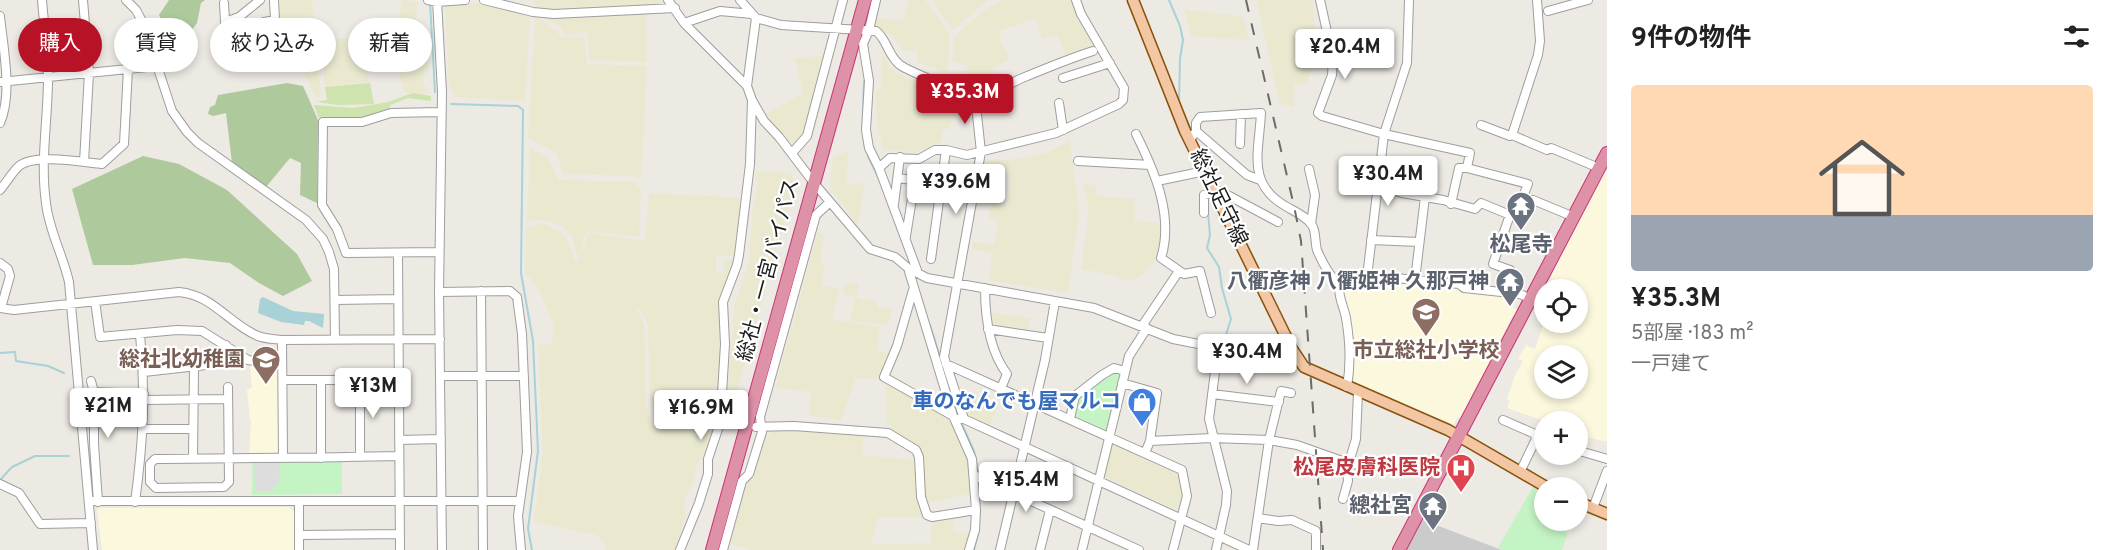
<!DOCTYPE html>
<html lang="ja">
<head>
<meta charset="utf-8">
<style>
	:root { --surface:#fff; --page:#f6f6f6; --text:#222; --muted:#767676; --accent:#b71225 }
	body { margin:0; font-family:Overpass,"Noto Sans JP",sans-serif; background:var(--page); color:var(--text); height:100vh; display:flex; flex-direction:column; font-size:22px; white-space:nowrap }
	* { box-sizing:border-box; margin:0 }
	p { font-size:20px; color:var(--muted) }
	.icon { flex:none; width:33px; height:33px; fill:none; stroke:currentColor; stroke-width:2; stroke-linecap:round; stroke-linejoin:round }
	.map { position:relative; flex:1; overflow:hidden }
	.details { display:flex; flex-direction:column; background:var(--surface); width:510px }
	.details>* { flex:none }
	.guide { position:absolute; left:18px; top:18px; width:570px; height:54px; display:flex; gap:12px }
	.buttons { position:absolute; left:1534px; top:279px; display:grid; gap:12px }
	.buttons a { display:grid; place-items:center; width:54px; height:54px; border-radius:50%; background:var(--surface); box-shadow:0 3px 9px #0003; font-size:30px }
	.price { position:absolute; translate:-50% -51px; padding:0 14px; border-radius:6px; background:#fff; color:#222; font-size:20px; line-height:39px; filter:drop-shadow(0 2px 3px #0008) }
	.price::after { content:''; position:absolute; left:50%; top:36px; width:18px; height:14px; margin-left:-9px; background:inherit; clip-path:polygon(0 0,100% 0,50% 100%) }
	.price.active { background:var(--accent); color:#fff }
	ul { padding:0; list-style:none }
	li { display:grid; align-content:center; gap:12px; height:318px; padding:0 24px }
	li span { display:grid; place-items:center; height:186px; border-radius:6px; color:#555 }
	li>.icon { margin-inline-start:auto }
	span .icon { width:108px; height:108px; fill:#fffc; stroke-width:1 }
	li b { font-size:26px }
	h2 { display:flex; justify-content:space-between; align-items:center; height:72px; padding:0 24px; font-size:26px }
	.pill { padding:0 21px; border-radius:27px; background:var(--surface); box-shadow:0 3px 9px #0003; font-size:21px; line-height:54px }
	.pill.active { background:var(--accent); color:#fff }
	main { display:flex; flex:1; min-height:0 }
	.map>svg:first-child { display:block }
</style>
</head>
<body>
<main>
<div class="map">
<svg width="1607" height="550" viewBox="0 0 1607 550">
	<rect width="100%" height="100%" fill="#ede9e3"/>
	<path fill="#fcf8de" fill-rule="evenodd" d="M1605,170L1607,171V442L1578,435V422H1545V424L1544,421L1507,408L1510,401L1507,399L1515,375L1523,361L1518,359L1526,345L1535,349L1545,319V322H1578V290L1549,289L1552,274ZM1545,356H1578V388H1545Z
		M1362,279L1458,286L1507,295L1516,299L1513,307L1518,310L1514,318L1512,317L1462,418H1457L1454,424L1447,426L1354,383L1351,380L1342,293L1350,280Z
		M251,363L276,367L279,369V452L277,454L249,455L251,421L250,420L247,390L252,387L250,368Z
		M289,507L294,511V550H102L97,510L99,508Z"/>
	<path fill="#cbcbcb" d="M1420,519L1502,550H1405Z"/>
	<path fill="#eae9d0" d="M280,0H312L319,60L299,67L280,30Z
		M402,0L418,2L410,57L429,63V69L424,72V85L429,90V94L405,93L402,84L394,52Z
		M532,0H662L667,6L549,9L537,7Z
		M909,0H925L950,34L947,73L917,62V50L903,51L892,35L874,28L876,18L903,21Z
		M932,0H988L953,30Z
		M1002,0H1072L1078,17L1095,48L1065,55L1057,34L1042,39L1035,18L1000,31L1001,42L1010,59L992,68L998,82L985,89L965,81L968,66L952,61L954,37L982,12Z
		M1256,0H1312L1315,29L1322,44L1306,84L1294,85V107L1280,104Z
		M484,3L530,16L525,101L456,97L449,85L445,5Z
		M1184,9L1243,17L1249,40L1191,36Z
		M646,14L647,62L590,60L587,32L564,35L561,27L544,18Z
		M535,15L557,31L561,38L584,37L587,64L647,66L641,180L635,176L564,174L556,153L528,138Z
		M348,38L363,59L369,82L325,86L321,41Z
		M882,50L890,67L899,74L960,98L949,129L942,130L941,141L917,152L884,150L877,129L876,90L882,89Z
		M824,56L803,136L794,145L770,122L766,114L803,94L795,58Z
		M318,64L321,97L316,98L302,69Z
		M1070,141L1079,213L1068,293L989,280L992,254L972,249L973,242L994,245L998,221L989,218L991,203L1008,205L1010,171L985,168L986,161L1019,159L1046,153Z
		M530,148L548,158L559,180L633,182L641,188L639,237L587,231L578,258L572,236L560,225L540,219L527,222Z
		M849,151L846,184L865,183L857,227L844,204L830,190L831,170L833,157Z
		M756,171L792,173L793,190L732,409L726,406L735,304L749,262L753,205L757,190Z
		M1083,184L1096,185V196L1134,199L1135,220L1161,224V239L1154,262L1143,275L1128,282L1115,276L1081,269L1087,226L1088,201Z
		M649,193L744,198L737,255L716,256V273H724L725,260H735L720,308L722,353L717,424L656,422L655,420L650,398L648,324L640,309L636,307L644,323L646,404L652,425L713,428L715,430L707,451L697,465L693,484L686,496L684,505L686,520L683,521V527H685L676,550H606L603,541L596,535L534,522L543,452L538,345L552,344L554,326L538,287L525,273L526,230L528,229L527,228L541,223L560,231L567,239L575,261L577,263L589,233L645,241Z
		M818,232L825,235L820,256L824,267L822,286L839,288L832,320L880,327L877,350L889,354L884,374L878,379L856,378L841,420L809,415L811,392L775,388Z
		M849,283L859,284L857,298L876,302L879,308L892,309L888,325L850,321L855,297L843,294L844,284L848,285Z
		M988,312L1031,318L1027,332L991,324Z
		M886,381L950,418L969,460L968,463H970L971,494L925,503L920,454L890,431L892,424L889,423L887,427Z
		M956,386L999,405L990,425L967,415Z
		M805,429L863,433L862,455L915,460L926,517L878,518L871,544L931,543L932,519L954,515L953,531L970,534L966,550H751L730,544L731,540L729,539L745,484L749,479H751L754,474L753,473L763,439L769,435L772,430Z
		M1110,442L1179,472L1184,497L1179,509L1177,510L1105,477L1102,474Z"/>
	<path fill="#cee3ae" d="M370,83L374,104L339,105L316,102L327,100L325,87Z
		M413,93L431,96V101L408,98L390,105V110L361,119L319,118L314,105L354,108L388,102Z"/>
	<path fill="#aec99c" d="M169,0H205L201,3L197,23L185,39H172L159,15Z
		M287,83L303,86L318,120L317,203L300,195L301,163L290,158L266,187L232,163L226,113L213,116L208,114L210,107L215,105L218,95Z
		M143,156L179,164L227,190L297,254L312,281L283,296L259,283L230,263L185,258L132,265H93L72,189Z"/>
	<path fill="#c5f4c4" d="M1114,370L1122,374L1108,429L1105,431L1074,416L1078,397Z
		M252,460L342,461V494L252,495Z
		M1534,485L1545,491V520L1563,521L1567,535L1562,550H1504L1498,548Z"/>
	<path fill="#ddd" d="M254,462H281L279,481L272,491H255Z"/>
	<path fill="#a8d2d7" d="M263,297L293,311L324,314L323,328L309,321H305L304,325L281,322L258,313L260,299Z"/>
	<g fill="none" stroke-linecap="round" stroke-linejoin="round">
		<path stroke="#a8d2d7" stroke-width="2" d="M1169,0L1180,26L1183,40L1180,59L1179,102
			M430,2L435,92
			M451,104L518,106L523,110L521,273L533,341L538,451L528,529L532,550
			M863,118L864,81
			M1187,121L1191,130L1190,132
			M863,133L865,148
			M868,156L880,181
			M1208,212L1210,235L1207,248L1219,267L1222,288L1231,319L1222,347
			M930,325L958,414
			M0,353L15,352L16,361L48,366L64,373
			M85,392L89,395L90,410
			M961,422L974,451L978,473
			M1223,459L1230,488
			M0,480L12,467L35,456H69
			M974,550L979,530"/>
		<g stroke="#9e9e9e" stroke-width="10">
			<path id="minor" d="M42,0C44,26 48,52 48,78C48,120 40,161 46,203C49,231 63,255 69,282L93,550
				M83,0L89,73L84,162
				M126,0L136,10L143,23L172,111L187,132L198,143L306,220L323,239L329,252L334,269L335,339
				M428,0L437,2L465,0
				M437,0L442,92L439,292L442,550
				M484,0L533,12L554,14L675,8
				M668,0L684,23L747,86
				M740,0L756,18L781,25L876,31C887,39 888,56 900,65C909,71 967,96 977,96C991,95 1007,85 1020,79C1044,69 1068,59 1093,51
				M876,0L869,30L863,44L869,81L866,130L869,148L879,168L918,273
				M1320,0L1333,59L1332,75L1318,113L1322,116L1384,134L1470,153L1467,168L1528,184L1522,199L1533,200L1574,217
				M1537,0L1540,41L1538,55L1512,135L1547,150L1551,148L1599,168
				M224,3L225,22L239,17L260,0
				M1548,11L1588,0
				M0,16C3,47 13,94 0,123
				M756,18L747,86L752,100L764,121L779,137L814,183L870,249L895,257L908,268L927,278L1094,308L1173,339L1285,361H1299
				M684,23L720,11L752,14
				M260,29L264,22L275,20L274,0
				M1063,78L1110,63
				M0,82L157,66
				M1059,103L1063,130
				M1481,125L1510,136L1512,135
				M1196,131L1247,175L1260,180
				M1136,134C1155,172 1174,216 1161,258L1184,274L1200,271L1211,313
				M1190,140L1196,131V123L1200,117L1261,113C1259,153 1246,184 1287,207C1296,212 1309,218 1313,227C1316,234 1315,243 1317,250C1322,262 1330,276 1339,285
				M1240,144L1241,114
				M792,153L807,136L843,0
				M1078,161L1150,165
				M879,168L890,158L919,159L935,150H946L967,155L1056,133L1119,104L1123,100L1124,88L1081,14L1076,0
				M1309,169L1315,195L1311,224
				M898,178L941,184
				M942,179L974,183
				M1157,181L1205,171
				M1377,186L1402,193L1443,200L1475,209L1481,203L1510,215
				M0,190C6,183 11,174 18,167C32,153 82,162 102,164L124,144L128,69
				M1421,196L1427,166
				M894,204L900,157
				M1451,204L1459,168H1467
				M1204,213V195L1220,191L1278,222
				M906,236L915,180
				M1371,240L1419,242
				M439,252L346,253L337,229L322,205L323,122H362L391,113L441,112
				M398,253L400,550
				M931,259L946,150
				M0,263L8,269L10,276L1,308
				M908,268L953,416L972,459L976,510L975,530L969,550
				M1367,277L1384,134L1407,63L1409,0
				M1415,280L1425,197
				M985,288C985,317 989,350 1007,374L1001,388
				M913,290L897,346L884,377L953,416
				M481,291L483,550
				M439,292L510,291L517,297L522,334L527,452L518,516L521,550
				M1508,293L1510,270L1493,264L1513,206L1522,199
				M335,300L398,299
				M95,301L100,337L177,330L202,331L248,360L282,365
				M0,308L14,310L179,292C213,295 229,324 258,336C266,339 274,339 282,340L440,339
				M1142,326L1179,271
				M988,329L1048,338
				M282,340L283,458
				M946,364L1182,470L1187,496L1173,550
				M144,372L206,365L212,362L226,345
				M440,376H524
				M283,380H399
				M360,380V457
				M91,381L94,392V444L98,502
				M1122,383L1157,393L1150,441L1145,453
				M228,387L229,482L224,487L156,488L150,482V464L155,459C236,458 318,458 399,456
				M1347,387C1351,364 1350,341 1346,318C1344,307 1338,297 1339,285L1347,278H1395L1459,284L1464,288L1520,294L1531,299
				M94,392L144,394
				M1291,393L1281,391L1269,440L1297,445L1348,463L1364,466L1431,465L1442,469
				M1212,394L1279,402
				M144,400L228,399
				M724,411L749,418
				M956,419H964L1249,550
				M964,419L944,357L981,152L975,96
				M1070,419L1075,396L1102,375L1114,368L1125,371
				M1503,420L1535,434L1536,439
				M756,427L794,426L888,433L916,450L919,457L921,497L927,515L932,517L976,510
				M144,429H193
				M399,440L441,439
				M1150,441L1212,438L1269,440L1253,550
				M1583,452L1607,459
				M193,458L194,368
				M321,458V380
				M1520,472L1536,439L1545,443
				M974,475L1139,550
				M0,484L19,493L40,524L91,523
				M1343,499L1348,481L1347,469L1356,439L1358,392
				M89,501H519
				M299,501V550
				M135,502C143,444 146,393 140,334
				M1593,508L1607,471
				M1258,518L1278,521L1292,520L1316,531V550
				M299,535L400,534
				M680,550L699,503L708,474V459L724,411L721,410L725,344L723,302L737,265L739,255L750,164L752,101
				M723,550L742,481L749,474L762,432L760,417L816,215L830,202
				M1000,550L1045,360L1055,301
				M1040,550L1050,510
				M1082,550L1129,356L1147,328
				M1216,550L1226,505L1227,491L1209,419L1218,348"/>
		</g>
		<g stroke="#88520d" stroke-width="13">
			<path id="major" d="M1133,0L1185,131L1292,349L1304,367L1448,430L1548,488
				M1578,502L1607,514"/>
		</g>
		<g stroke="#c83477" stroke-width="14">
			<path id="highway" d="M712,550L865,0
				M1399,550L1607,153"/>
		</g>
		<use href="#minor" stroke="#fff" stroke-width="8"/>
		<use href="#major" stroke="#f3c7a3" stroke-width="10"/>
		<use href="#highway" stroke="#de92a8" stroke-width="12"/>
		<path stroke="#6b6b6b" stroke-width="2" stroke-dasharray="12 12" stroke-linecap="butt" d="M1246,0L1294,206L1301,241L1323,550"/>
	</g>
	<defs>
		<g id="temple-pin" transform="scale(1.5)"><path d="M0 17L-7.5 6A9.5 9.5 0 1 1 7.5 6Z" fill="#6b7280" stroke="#fff"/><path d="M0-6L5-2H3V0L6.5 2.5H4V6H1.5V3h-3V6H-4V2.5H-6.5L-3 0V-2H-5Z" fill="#fff"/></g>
		<g id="school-pin" transform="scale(1.5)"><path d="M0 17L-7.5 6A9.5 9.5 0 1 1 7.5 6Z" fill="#8d6e63" stroke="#fff"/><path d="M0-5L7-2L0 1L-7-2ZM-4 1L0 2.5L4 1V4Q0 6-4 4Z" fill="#fff"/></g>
		<g id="shop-pin" transform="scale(1.5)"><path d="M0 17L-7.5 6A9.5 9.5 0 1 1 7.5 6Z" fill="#3f7fe0" stroke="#fff"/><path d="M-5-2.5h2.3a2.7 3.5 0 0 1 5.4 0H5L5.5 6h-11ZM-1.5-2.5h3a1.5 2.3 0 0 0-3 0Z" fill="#fff"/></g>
		<g id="hospital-pin" transform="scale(1.5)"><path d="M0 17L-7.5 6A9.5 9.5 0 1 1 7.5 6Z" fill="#e0444e" stroke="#fff"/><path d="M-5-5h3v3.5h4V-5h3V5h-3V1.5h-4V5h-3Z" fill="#fff"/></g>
	</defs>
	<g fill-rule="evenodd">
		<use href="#temple-pin" x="1521" y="206"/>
		<use href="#temple-pin" x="1510" y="282"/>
		<use href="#school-pin" x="1426" y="312"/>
		<use href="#school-pin" x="266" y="360"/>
		<use href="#shop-pin" x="1142" y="402"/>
		<use href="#hospital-pin" x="1461" y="468"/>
		<use href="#temple-pin" x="1433" y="506"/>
	</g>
	<g text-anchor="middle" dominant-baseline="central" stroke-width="4.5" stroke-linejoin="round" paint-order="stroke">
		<g font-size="21" fill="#1d1d1d" stroke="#fff">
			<text transform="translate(1218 198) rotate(64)">総社足守線</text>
			<text transform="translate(769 270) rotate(-75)">総社・一宮バイパス</text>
		</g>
		<g font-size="21" font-weight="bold" fill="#5b616d" stroke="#fff" text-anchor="end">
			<text x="1521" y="245" text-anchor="middle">松尾寺</text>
			<text x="1489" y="282">八衢彦神 八衢姫神 久那戸神</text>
			<text x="1412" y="506">總社宮</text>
		</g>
		<g font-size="21" font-weight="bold" fill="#785e54" stroke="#fff">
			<text x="1426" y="351">市立総社小学校</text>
			<text x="245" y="360" text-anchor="end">総社北幼稚園</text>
		</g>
		<g font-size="21" font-weight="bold" fill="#366cbe" stroke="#fff" text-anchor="end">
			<text x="1121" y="402">車のなんでも屋マルコ</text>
		</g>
		<g font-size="21" font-weight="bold" fill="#be3a42" stroke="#fff" text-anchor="end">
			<text x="1440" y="468">松尾皮膚科医院</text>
		</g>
	</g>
</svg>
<div class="buttons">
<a><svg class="icon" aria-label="locate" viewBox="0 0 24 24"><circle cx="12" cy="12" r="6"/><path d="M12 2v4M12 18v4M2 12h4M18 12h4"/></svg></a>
<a><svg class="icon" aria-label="layers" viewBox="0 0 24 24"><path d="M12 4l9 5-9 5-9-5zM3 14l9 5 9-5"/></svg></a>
<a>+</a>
<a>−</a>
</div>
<b class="price" style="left:1345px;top:80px">¥20.4M</b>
<b class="price active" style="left:965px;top:125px">¥35.3M</b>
<b class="price" style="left:1388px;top:207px">¥30.4M</b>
<b class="price" style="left:956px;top:215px">¥39.6M</b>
<b class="price" style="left:1247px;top:385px">¥30.4M</b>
<b class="price" style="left:373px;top:419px">¥13M</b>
<b class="price" style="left:108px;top:439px">¥21M</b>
<b class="price" style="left:701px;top:441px">¥16.9M</b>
<b class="price" style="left:1026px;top:513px">¥15.4M</b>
<div class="guide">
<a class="pill active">購入</a>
<a class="pill">賃貸</a>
<a class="pill">絞り込み</a>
<a class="pill">新着</a>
</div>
</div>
<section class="details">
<h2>9件の物件<svg class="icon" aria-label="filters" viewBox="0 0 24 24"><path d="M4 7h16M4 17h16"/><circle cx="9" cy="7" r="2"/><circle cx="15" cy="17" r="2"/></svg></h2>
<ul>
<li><span style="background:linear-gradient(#ffd9b3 70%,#9aa5b1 0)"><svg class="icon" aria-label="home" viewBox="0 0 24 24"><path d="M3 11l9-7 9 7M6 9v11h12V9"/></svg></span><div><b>¥35.3M</b><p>5部屋 · 183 m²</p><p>一戸建て</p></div></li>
</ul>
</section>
</main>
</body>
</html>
